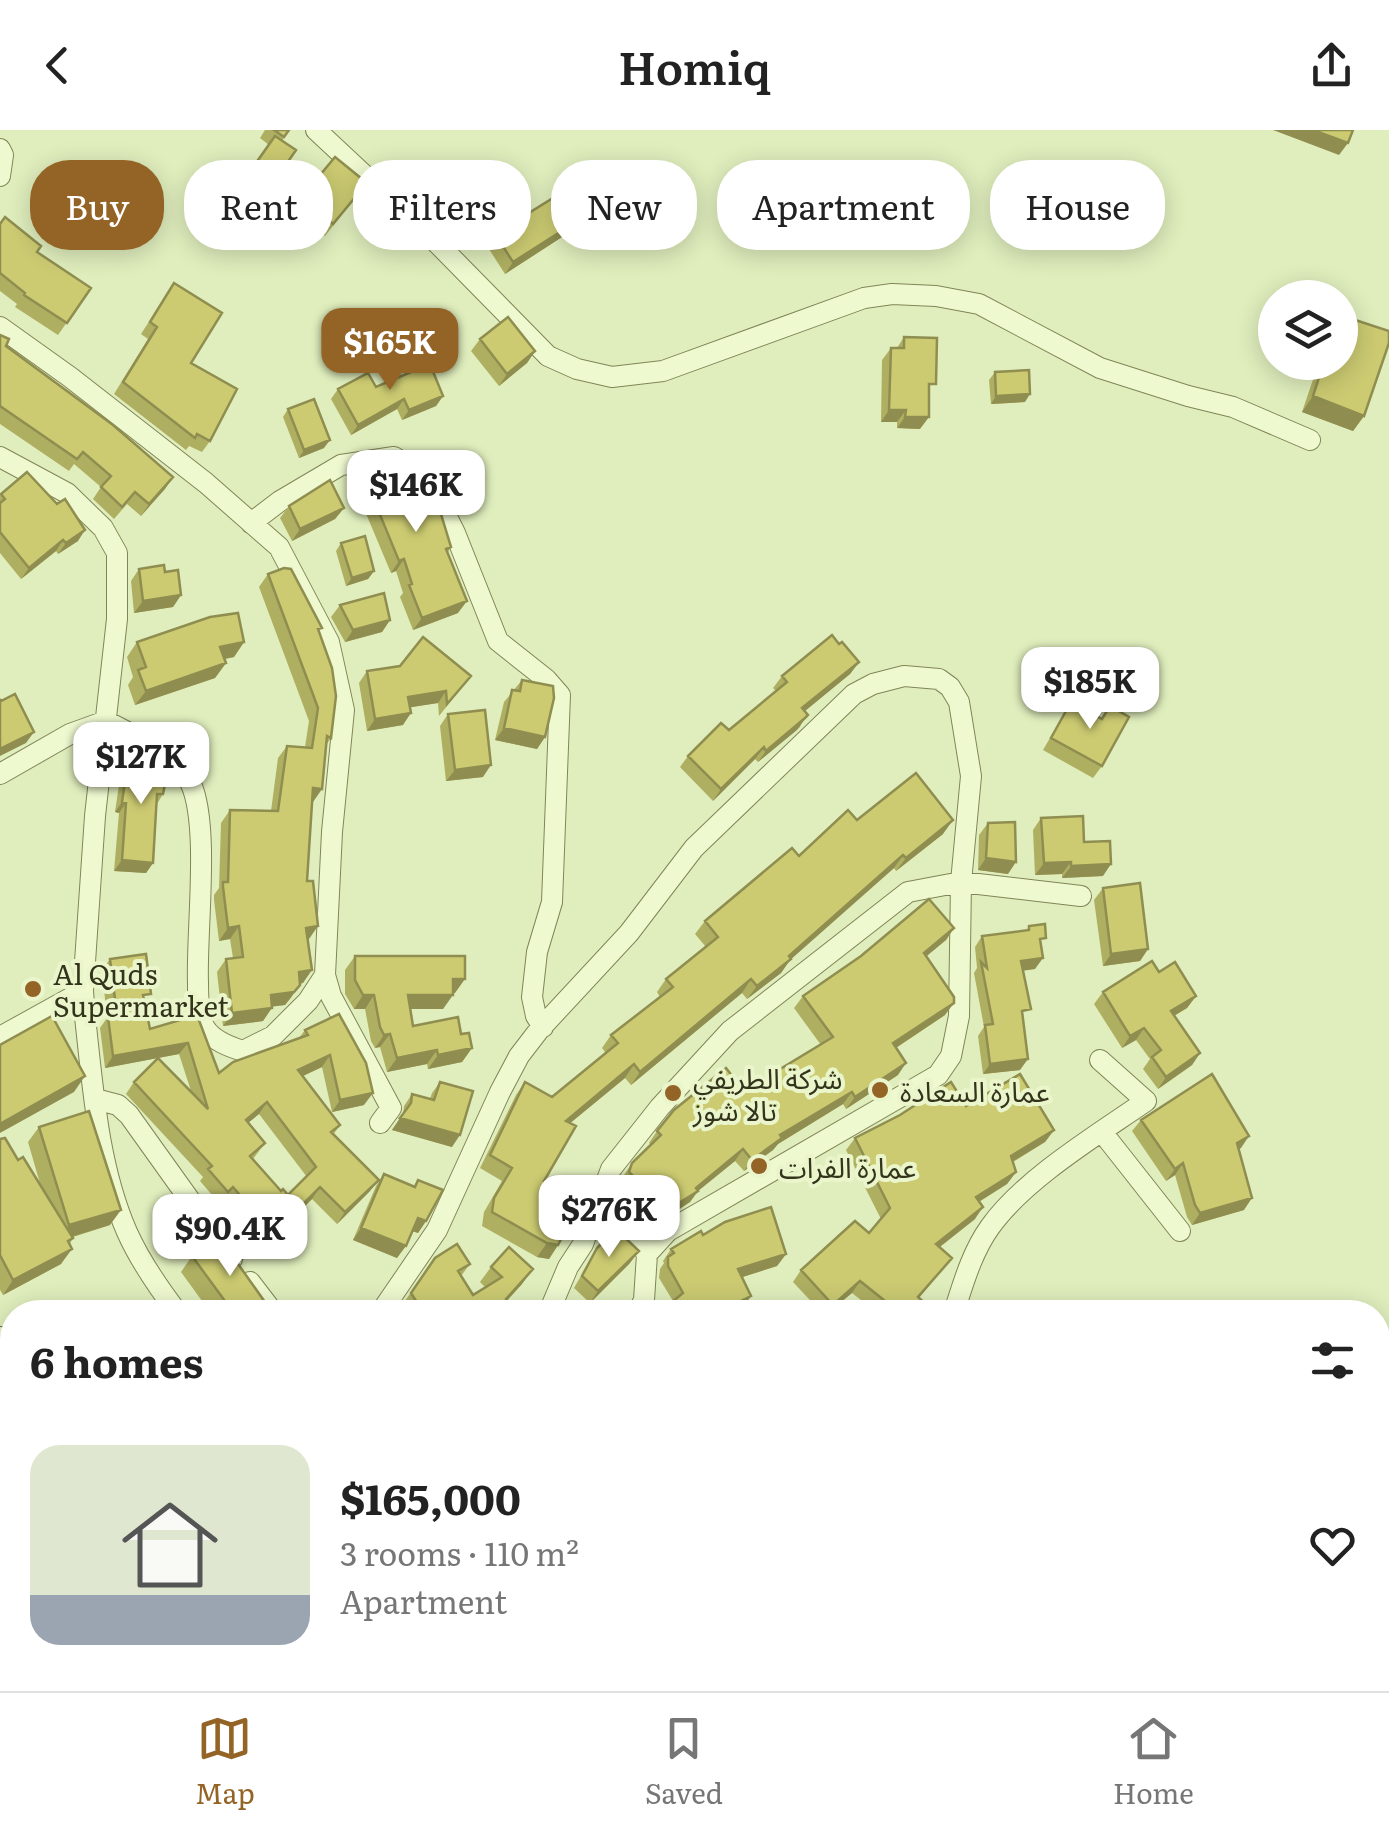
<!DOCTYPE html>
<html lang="en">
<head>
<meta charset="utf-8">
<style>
	:root { --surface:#fff; --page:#f6f6f6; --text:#222; --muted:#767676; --line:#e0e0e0; --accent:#946426 }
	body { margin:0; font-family:Literata,"Noto Sans Arabic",serif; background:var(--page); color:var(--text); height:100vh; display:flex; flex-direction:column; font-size:38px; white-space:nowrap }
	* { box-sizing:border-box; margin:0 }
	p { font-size:32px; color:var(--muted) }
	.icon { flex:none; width:55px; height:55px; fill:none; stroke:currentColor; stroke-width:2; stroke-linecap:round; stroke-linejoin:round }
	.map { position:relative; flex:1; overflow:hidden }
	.side { position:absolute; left:0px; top:1170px; width:1390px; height:392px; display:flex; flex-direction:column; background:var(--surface); border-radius:40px 40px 0 0; box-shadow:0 5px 25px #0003 }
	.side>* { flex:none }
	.top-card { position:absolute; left:30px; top:30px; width:1330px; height:90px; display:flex; gap:20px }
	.controls { position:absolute; left:1258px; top:150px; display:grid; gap:20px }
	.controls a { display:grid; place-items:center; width:100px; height:100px; border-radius:50%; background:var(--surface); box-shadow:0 5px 25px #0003; font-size:50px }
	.price { position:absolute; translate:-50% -85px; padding:0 22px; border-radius:20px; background:#fff; color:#222; font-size:32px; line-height:65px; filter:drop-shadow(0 2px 5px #0008) }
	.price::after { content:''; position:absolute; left:50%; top:60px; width:30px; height:22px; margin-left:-15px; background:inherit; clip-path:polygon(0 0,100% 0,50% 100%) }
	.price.current { background:var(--accent); color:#fff }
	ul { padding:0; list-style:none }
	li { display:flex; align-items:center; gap:30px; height:250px; padding:0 30px }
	li span { display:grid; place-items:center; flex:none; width:280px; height:200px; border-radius:30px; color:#555 }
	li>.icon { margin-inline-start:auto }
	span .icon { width:120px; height:120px; fill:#fffc; stroke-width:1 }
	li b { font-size:42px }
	h2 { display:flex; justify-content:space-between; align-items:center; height:120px; padding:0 30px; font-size:42px }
	.pill { padding:0 35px; border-radius:40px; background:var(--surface); box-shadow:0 5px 25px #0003; font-size:35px; line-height:90px }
	.pill.current { background:var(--accent); color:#fff }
	header { display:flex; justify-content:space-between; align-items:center; height:130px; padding:0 30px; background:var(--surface); font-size:45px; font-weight:600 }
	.dock { display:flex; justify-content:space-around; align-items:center; height:140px; border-top:2px solid var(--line); background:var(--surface); font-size:28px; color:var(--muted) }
	.dock a { display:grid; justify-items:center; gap:5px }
	.dock .current { color:var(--accent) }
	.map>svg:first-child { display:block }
</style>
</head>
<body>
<header><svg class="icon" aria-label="back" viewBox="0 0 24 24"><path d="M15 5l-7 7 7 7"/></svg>Homiq<svg class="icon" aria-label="share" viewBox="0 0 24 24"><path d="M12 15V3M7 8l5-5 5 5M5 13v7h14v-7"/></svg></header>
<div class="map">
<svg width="1389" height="1561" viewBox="0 0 1389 1561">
	<rect width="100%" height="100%" fill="#e0eebd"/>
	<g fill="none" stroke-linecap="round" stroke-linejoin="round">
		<path stroke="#68818c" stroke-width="5" d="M1378,1418L1389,1402
			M1310,1561L1315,1550"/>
		<g stroke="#818556" stroke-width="22">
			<path id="minor" d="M316,0L437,113L548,226L577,239L612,247L663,241L864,168L892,164L936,166L979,174L1100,238L1188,266L1233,277L1310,310
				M0,19L3,25L0,46
				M0,197L70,247L206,353L279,417L329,512L344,580L332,702L325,845L308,871L273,906L243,921C230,917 213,911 205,898C198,887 198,865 198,853C196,802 210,697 191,654C177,622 135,607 106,591L70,604L0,644
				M0,327L67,363L103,398L117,423V489L95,686L83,861L85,887C93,958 98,1036 127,1102C140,1131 158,1157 177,1182
				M251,393L280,371L341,335L394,327L428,349L455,403L498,511L546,549L560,565L552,772L537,822L532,867L536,886L543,897
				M325,845L331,866L391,978L380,993
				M0,907L83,861
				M95,969L118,975L129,985L232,1129
				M1102,1002L1180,1101
				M603,1060L647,1124
				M250,1152L273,1182
				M381,1182L437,1100L500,962L519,926L539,900L629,803L694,718L854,564L873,554L904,546L939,549L950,557L959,572L971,646L961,752L959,886L951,926L938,945L668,1101L647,1124L644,1170L638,1182
				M549,1182L568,1137L583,1114L611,1039L660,977L730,901L908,762L961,752L1081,766
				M954,1182C963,1154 972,1122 990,1097C1024,1049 1097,1005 1146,971L1100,930
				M0,1395L12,1392
				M1022,1550L1025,1561
				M481,1561L494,1550"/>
		</g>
		<g stroke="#64673a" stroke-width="30">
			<path id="secondary" d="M0,1211L12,1236
				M0,1262L12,1289
				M126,1550L131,1561
				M152,1550L156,1561"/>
		</g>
		<use href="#minor" stroke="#eef9d0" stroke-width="20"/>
		<use href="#secondary" stroke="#eef9d0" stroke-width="28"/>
	</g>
	<path fill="#afaf62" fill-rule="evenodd" d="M265,0H289L282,11L296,20L263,67L243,52L269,15L260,8Z
		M367,53L325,106L292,80L301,68Z
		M0,94L37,122L91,158L58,205L15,177L17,174L0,161Z
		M495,104L562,107L505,144L487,116Z
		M166,165L191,233L210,311L202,322L189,316L186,320L114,264L148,209L141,204Z
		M377,194L414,206L409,214L389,227L372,202Z
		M0,205L6,216L173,347L141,386L127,374L114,389L93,369L101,357L74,334L69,341L0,294Z
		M904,207L920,299L897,298V292H881L882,230L891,218H897Z
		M480,209L535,221L527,233L499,256L471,221Z
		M1319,232H1340L1364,286L1353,301L1302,282Z
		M995,242L1025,272L991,274L989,250Z
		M376,257L443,266L436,276L402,290L397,279L351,305L331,269L338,259Z
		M288,279L324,318L299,328L283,287Z
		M360,336L428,374L451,417L448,422L458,483L413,500L400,467L403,463L396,441L391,443L351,348Z
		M27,342L78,411L58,424L56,421L21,449L0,423V365Z
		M289,376L344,378L335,389L292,411L280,388Z
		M341,413L374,441L368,449L346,456L336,421Z
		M139,439L165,442L181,465L173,477L134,483L131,451Z
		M268,444L319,502L331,608L326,615L322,659L312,672L307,751L309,809L303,853L300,854L291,868L285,875L272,876L263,891L223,896L217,842L226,829L233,828L230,809L219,811L214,770V765L219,758L221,693L230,680L271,681L278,628L287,616L305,617L309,591L259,457Z
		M340,475L390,490L382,502L345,512L331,487Z
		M137,512H244L234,527L224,529L226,533L215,548L135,575L128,555L133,547L127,527Z
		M839,514L859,532L850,544L805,581L800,597L758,632L755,629L713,671L680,637L688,626L729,600L776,561L773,558L782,546Z
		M367,541L471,546L439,586L438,573L410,577L403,595L367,601L359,553Z
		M522,550L545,607L537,619L495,610L504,572Z
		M1071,572L1101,588L1110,576L1102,636L1093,648L1043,620Z
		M448,584L483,647L446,651L440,596Z
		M129,624L160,648L163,664L157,674L153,733L146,743L114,741L119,683L115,682L122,634Z
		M1041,688L1084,712L1103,746L1062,748V744L1035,745L1033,700Z
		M857,690L943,704L896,741L894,738L790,830L781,843L747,869L742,863L631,955L625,948L570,993L544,1051L558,1115L549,1129L537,1127L482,1096L484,1082L502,1051L480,1038L516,965L525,952L552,967L606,923L602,918L611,905L660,867L657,862L666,849L706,817L695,804L705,791L799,726Z
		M988,693L1008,744L978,740L979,705Z
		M1103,758L1148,819L1140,831L1103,836L1094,770Z
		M1029,796L1041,815L1035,839L1023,840L1020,940L983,944L978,906L984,897L974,843L977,838L975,817L982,806L1026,801Z
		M954,798L946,810L926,826L945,885L896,918L898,945L846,979L843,974L778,1014L773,1020L744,1041L735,1031L698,1061L690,1072L655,1095L623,1063L626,1059L620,1054L624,1045L632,1033L651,1015L649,1013L657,1001L744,961L821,915L794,878L803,866Z
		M355,826L455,863H453L443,879H410L413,896L461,904L472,918L462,932L428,939L427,934L387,942L380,917L375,918L371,911L365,879H354L345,864V840Z
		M110,829L145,873L150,899L197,885L219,943L299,908L305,900L339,884L364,975L332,982L322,937L303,946L340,995L333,1005L370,1061L337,1094L312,1069L300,1081L304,1086L296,1098L259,1127L240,1103L246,1094L224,1069L219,1073L200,1051L203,1047L126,964L134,952L191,961L179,924L105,938L100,898L107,888L102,840ZM259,984L307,1047L288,1065L281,1061L253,1029L265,1013L248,993Z
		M1159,842L1196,866L1187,878L1174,886L1200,923L1192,935L1158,959L1143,939L1150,929L1136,910L1122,918L1094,874L1103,862Z
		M440,952L452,1017L392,1000L403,985L404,976L412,964L430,969L432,963Z
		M966,976L1054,1000L1045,1012L1013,1032L1016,1042L1007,1054L979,1072L975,1089L940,1117L952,1128L919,1168L876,1182L852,1163L830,1182H821L793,1152L801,1140L869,1103L881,1089L846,1020L855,1008Z
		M1141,990L1241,1018L1238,1019L1244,1080L1192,1095L1187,1087L1175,1045L1166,1051L1132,1001Z
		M39,997L110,1095L73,1107L61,1134L3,1165L0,1160V1009L41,1057L28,1012Z
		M384,1044L414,1056L418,1050L426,1091L418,1103L412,1101L397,1128L353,1110L376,1056Z
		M703,1105L786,1124L777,1136L742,1147L743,1178L734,1182H664L673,1171L659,1148L660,1139L664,1133L663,1131L671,1119Z
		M597,1118L630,1133L590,1173L574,1158Z
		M192,1126L272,1182H210L181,1142Z
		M435,1128L470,1134L461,1146L473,1165L485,1157L480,1152L491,1137L522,1154L507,1171L515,1182H403L400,1178Z
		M207,1550L293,1551L297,1561H199Z
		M524,1550H603L612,1561H521L518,1557Z
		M633,1550H716L718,1561H639Z
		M901,1550H1007L1012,1561H896L895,1559Z"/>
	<path fill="#8f8e50" d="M1273,0H1313L1348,13L1339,25Z
		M571,95L562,107L505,144L513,132Z
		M414,206L409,214L389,227L395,219Z
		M535,221L527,233L499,256L507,244Z
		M1030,264L1025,272L991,274L996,266Z
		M443,266L436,276L402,290L409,280Z
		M1313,266L1364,286L1353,301L1302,282Z
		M404,269L397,279L351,305L358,295Z
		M889,280H906L897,292H881Z
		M905,287H929L920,299L897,298Z
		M330,310L324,318L299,328L304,320Z
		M173,347L165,359L141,386L149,374Z
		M344,378L335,389L292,411L300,399Z
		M85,400L78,411L58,424L66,413Z
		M63,410L56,421L21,449L29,438Z
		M404,429L396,441L391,443L399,431Z
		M374,441L368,449L346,456L352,448Z
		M181,465L173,477L134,483L143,471Z
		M467,471L458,483L413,500L422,488Z
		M390,490L382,502L345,512L353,500Z
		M244,512L234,527L210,532L220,517Z
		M859,532L850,544L794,590L802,578Z
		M226,533L215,548L135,575L146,561Z
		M446,561L438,573L400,579L408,567Z
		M411,583L403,595L367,601L375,589Z
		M808,585L797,600L758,632L766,621Z
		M504,598L545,607L537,619L495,610Z
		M34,602L26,613L0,626V619Z
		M764,617L755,629L713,671L721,659Z
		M491,635L483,647L446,651L455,640Z
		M313,658L322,659L313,672L304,671Z
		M122,672L126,673L119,683L115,682Z
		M953,690L943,704L896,741L906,728Z
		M903,725L894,738L790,830L781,843L747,869L757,856Z
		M986,728L1016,732L1008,744L978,740Z
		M122,730L153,733L146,743L114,741Z
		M1071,732L1062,744L1035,745L1044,733Z
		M1111,734L1103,746L1062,748L1071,736Z
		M239,796L230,809L219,811L228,798Z
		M318,796L309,809L298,810L306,798Z
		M954,798L946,810L916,835L924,823Z
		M1148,819L1140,831L1103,836L1111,824Z
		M1043,828L1035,839L1014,842L1021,831Z
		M312,840L303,853L290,855L299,842Z
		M453,849H465L455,863H443Z
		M751,849L742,863L631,955L640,942Z
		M300,855L285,875L262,878L271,865Z
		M363,865H374L365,879H354Z
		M408,865H453L443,879H398Z
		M1196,866L1187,878L1162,893L1171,881Z
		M954,873L945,885L885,925L893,913Z
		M272,878L263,891L223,896L232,883Z
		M1144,898L1136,910L1122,918L1130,906Z
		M390,904L380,917L375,918L384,905Z
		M188,913L179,924L105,938L113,926Z
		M472,918L462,932L428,939L438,925Z
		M437,920L427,934L387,942L397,928Z
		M1200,923L1192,935L1158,959L1166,947Z
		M330,925L322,937L290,952L298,940Z
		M1028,929L1020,940L983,944L990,934Z
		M906,933L898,945L846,979L855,967Z
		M634,934L625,948L557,1004L566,991Z
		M85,946L74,962L0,1003V994Z
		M852,962L843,974L778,1014L773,1020L744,1041L752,1030L780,1005Z
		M373,963L364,975L332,982L340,970Z
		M267,972L259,984L238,1001L246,990Z
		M400,988L460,1005L452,1017L392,1000Z
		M1054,1000L1045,1012L1002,1038L1011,1026Z
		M1249,1006L1241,1018L1228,1025L1237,1013Z
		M743,1019L735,1031L698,1061L690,1072L655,1095L663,1083Z
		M1183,1033L1175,1045L1166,1051L1175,1039Z
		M1016,1042L1007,1054L967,1079L976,1067Z
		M379,1050L370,1061L337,1094L345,1082Z
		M320,1057L312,1069L290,1091L298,1079Z
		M1252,1068L1244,1080L1192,1095L1200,1083Z
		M983,1077L975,1089L928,1126L936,1114Z
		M121,1080L110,1095L58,1111L69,1095Z
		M304,1086L296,1098L259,1127L267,1115Z
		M418,1088L426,1091L418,1103L409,1100Z
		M361,1098L406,1116L397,1128L353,1110Z
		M547,1113L558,1115L549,1129L537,1127Z
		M72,1119L61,1134L3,1165L13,1150Z
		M639,1121L630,1133L590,1173L598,1161Z
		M786,1124L777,1136L730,1151L738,1139Z
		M533,1139L522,1154L496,1182L506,1169Z
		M860,1151L852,1163L828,1182L833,1175Z
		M751,1166L743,1178L734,1182H718Z"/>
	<path fill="#cccb72" stroke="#8f8e50" stroke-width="2.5" fill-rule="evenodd" d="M274,0H289L284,7Z
		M1313,0H1353L1348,13Z
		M275,6L296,20L272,55L251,40Z
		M335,27L367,53L333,94L301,68Z
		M553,68L571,95L513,132L495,104Z
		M5,87L41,116L37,122L91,158L67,193L24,165L25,163L0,143V94Z
		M174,153L222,183L191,233L237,259L210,311L197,304L195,308L123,252L157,197L150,192Z
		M397,180L414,206L395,219L377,194Z
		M1340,185L1389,201V213L1364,286L1313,266L1324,232H1340Z
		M508,187L535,221L507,244L480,209Z
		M0,205L9,209L6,216L113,295L173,347L149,374L135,362L122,377L101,357L111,346L83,322L77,329L0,276Z
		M904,207L937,208L936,254H929V287H905L906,280H889L891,218H904Z
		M430,234L443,266L409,280L404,269L358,295L338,259L368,243L376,257Z
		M1029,240L1030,264L996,266L995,242Z
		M314,269L330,310L304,320L288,279Z
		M399,330L414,339L428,374L437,371L451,417L446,419L467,471L422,488L409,455L412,454L404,429L399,431L360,336Z
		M27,342L57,374L65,369L85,400L66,413L63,410L29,438L0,402V373L5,369L1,364Z
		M330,350L344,378L300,399L289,376Z
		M365,406L374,441L352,448L341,413Z
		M164,435L165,442L178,440L181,465L143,471L139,439Z
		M284,438L291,439L322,498L318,499L332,538L336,566L331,608L327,606L322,659L313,658L307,751H313L318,796L306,798L312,840L299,842L300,855L294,862L271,865L272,878L232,883L226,829L243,827L239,796L228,798L223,757V752H228L230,680L278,681L287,616L312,618L318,578L268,444Z
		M384,463L390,490L353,500L340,475Z
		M238,483L244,512L220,517L226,533L146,561L138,540L146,537L137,512L210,487Z
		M832,505L839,514L842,512L859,532L802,578L808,585L805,588L766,621L764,617L721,659L688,626L721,593L729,600L787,552L782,546Z
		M423,507L471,546L447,574L446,561L408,567L411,583L375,589L367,541L400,536Z
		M522,550L553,556L554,568L545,607L504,598L512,560L520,561Z
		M15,564L34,602L0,619V569L1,571Z
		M1071,572L1102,589L1110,576L1129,587L1102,636L1051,608Z
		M485,580L491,635L455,640L448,584Z
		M129,624L163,629L160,648L166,649L163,664H157L153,733L122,730L126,673L122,672Z
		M916,643L953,690L906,728L903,725L789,826L791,829L757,856L751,849L640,942L634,934L566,991L576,996L544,1051L579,1059L576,1079L558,1115L547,1113L492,1082L494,1068L512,1038L490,1025L525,952L552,967L618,913L611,905L673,857L666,849L718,807L705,791L792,718L799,726L848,680L857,690Z
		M1083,686L1084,712L1110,711L1111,734L1071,736V732L1044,733L1041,688Z
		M1015,692L1016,732L986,728L988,693Z
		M1140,753L1148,819L1111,824L1103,758Z
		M929,769L954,798L924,823L954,867V873L893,913L906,933L855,967L852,962L780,1005L782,1008L752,1030L743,1019L696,1058L698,1061L663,1083L631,1051L635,1048L629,1042L632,1033L661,1005L657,1001L674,980L726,938L744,961L833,907L803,866L861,826Z
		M1045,794L1046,808L1040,809L1043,828L1021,831L1031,879L1022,881L1028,929L990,934L985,895L993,894L981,832L987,838L982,806L1029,800V796Z
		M146,824L151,864L143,865L150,899L197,885L219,943L233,932L308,905L305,900L339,884L366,933L373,963L340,970L330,925L298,940L340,995L331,1002L379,1050L345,1082L320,1057L298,1079L304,1086L267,1115L248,1091L257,1085L233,1057L228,1062L208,1039L212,1036L134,952L158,928L208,979L188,913L113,926L108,887L117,885L110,829ZM267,972L316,1037L288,1065L283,1059L281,1061L250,1026L265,1013L246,990Z
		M355,826H465V849H453V865H408L413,896L458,887L461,904L469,903L472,918L438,925L437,920L397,928L390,904L384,905L380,897L374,865H363L355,850Z
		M1152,831L1159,842L1175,832L1196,866L1171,881L1200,923L1166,947L1152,927L1161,920L1144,898L1130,906L1103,862Z
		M52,886L85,946L0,994V915Z
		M1020,944L1054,1000L1011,1026L1016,1042L976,1067L983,1077L936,1114L952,1128L918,1167L928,1176L923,1182H876L885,1171L860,1151L833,1175L801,1140L855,1091L869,1103L890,1078L855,1008L900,985L951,952L966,976Z
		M1212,944L1249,1006L1237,1013L1252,1068L1200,1083L1195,1075L1183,1033L1175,1039L1141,990Z
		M440,952L473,961L460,1005L400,988L411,973L412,964L434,970Z
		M89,981L121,1080L69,1095L39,997Z
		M5,1008L18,1030L23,1027L73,1108L68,1111L72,1119L13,1150L0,1125V1009Z
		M384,1044L415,1057L418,1050L443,1060L426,1091L418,1088L406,1116L361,1098Z
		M771,1077L786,1124L738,1139L751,1166L718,1182H676L678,1181L671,1173L683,1163L668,1136V1127L674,1123L671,1119L701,1101L703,1105L725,1092Z
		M616,1099L639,1121L598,1161L582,1146L597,1118Z
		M219,1107L272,1182H233L192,1126Z
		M457,1114L470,1134L458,1141L473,1165L502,1147L491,1137L509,1117L533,1139L506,1169L515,1182H428L427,1180L423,1182L411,1163L435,1128Z
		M0,1329L4,1348H0Z
		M207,1550H292L297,1561H212Z
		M356,1550H397L400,1554L392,1560L393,1561H339Z
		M530,1550H603L612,1561H538Z
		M648,1550H716L720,1558L715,1561H655Z
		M908,1550H1007L1012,1561H913Z"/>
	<g fill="#946426" stroke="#eaf5cc" stroke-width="4">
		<circle cx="33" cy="859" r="10"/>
		<circle cx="880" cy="960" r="10"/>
		<circle cx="673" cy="963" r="10"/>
		<circle cx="759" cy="1036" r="10"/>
	</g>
	<g text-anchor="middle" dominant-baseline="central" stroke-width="8" stroke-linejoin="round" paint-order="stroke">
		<g font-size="28" fill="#33341b" stroke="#eaf5cc" text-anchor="start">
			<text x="53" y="843">Al Quds<tspan x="53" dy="32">Supermarket</tspan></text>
			<text x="693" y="947">شركة الطريفي<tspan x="693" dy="32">تالا شوز</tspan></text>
			<text x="900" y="960">عمارة السعادة</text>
			<text x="779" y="1036">عمارة الفرات</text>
		</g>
	</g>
</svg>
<div class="controls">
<a><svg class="icon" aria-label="layers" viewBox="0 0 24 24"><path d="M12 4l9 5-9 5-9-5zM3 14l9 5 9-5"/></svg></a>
</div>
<b class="price current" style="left:390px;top:263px">$165K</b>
<b class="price" style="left:416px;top:405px">$146K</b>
<b class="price" style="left:1090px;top:602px">$185K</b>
<b class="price" style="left:141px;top:677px">$127K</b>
<b class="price" style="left:609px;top:1130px">$276K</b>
<b class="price" style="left:230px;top:1149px">$90.4K</b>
<div class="top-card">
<a class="pill current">Buy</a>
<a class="pill">Rent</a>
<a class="pill">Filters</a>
<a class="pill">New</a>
<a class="pill">Apartment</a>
<a class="pill">House</a>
</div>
<section class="side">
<h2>6 homes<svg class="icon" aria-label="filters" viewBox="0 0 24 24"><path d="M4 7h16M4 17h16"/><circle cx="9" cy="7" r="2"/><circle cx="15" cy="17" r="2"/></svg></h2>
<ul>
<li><span style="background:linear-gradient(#dfe7d0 75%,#9aa5b1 0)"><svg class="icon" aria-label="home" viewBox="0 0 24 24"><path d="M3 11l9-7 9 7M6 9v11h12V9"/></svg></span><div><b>$165,000</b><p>3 rooms · 110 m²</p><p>Apartment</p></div><svg class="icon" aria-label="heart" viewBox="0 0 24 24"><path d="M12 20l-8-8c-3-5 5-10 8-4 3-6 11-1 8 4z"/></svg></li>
</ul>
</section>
</div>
<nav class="dock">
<a class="current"><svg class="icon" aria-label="map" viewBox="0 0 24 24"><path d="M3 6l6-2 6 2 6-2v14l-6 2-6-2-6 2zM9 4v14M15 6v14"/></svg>Map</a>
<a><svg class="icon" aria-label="saved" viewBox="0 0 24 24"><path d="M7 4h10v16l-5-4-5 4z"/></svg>Saved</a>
<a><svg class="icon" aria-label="home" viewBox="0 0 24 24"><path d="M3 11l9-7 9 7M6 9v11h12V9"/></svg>Home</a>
</nav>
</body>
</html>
